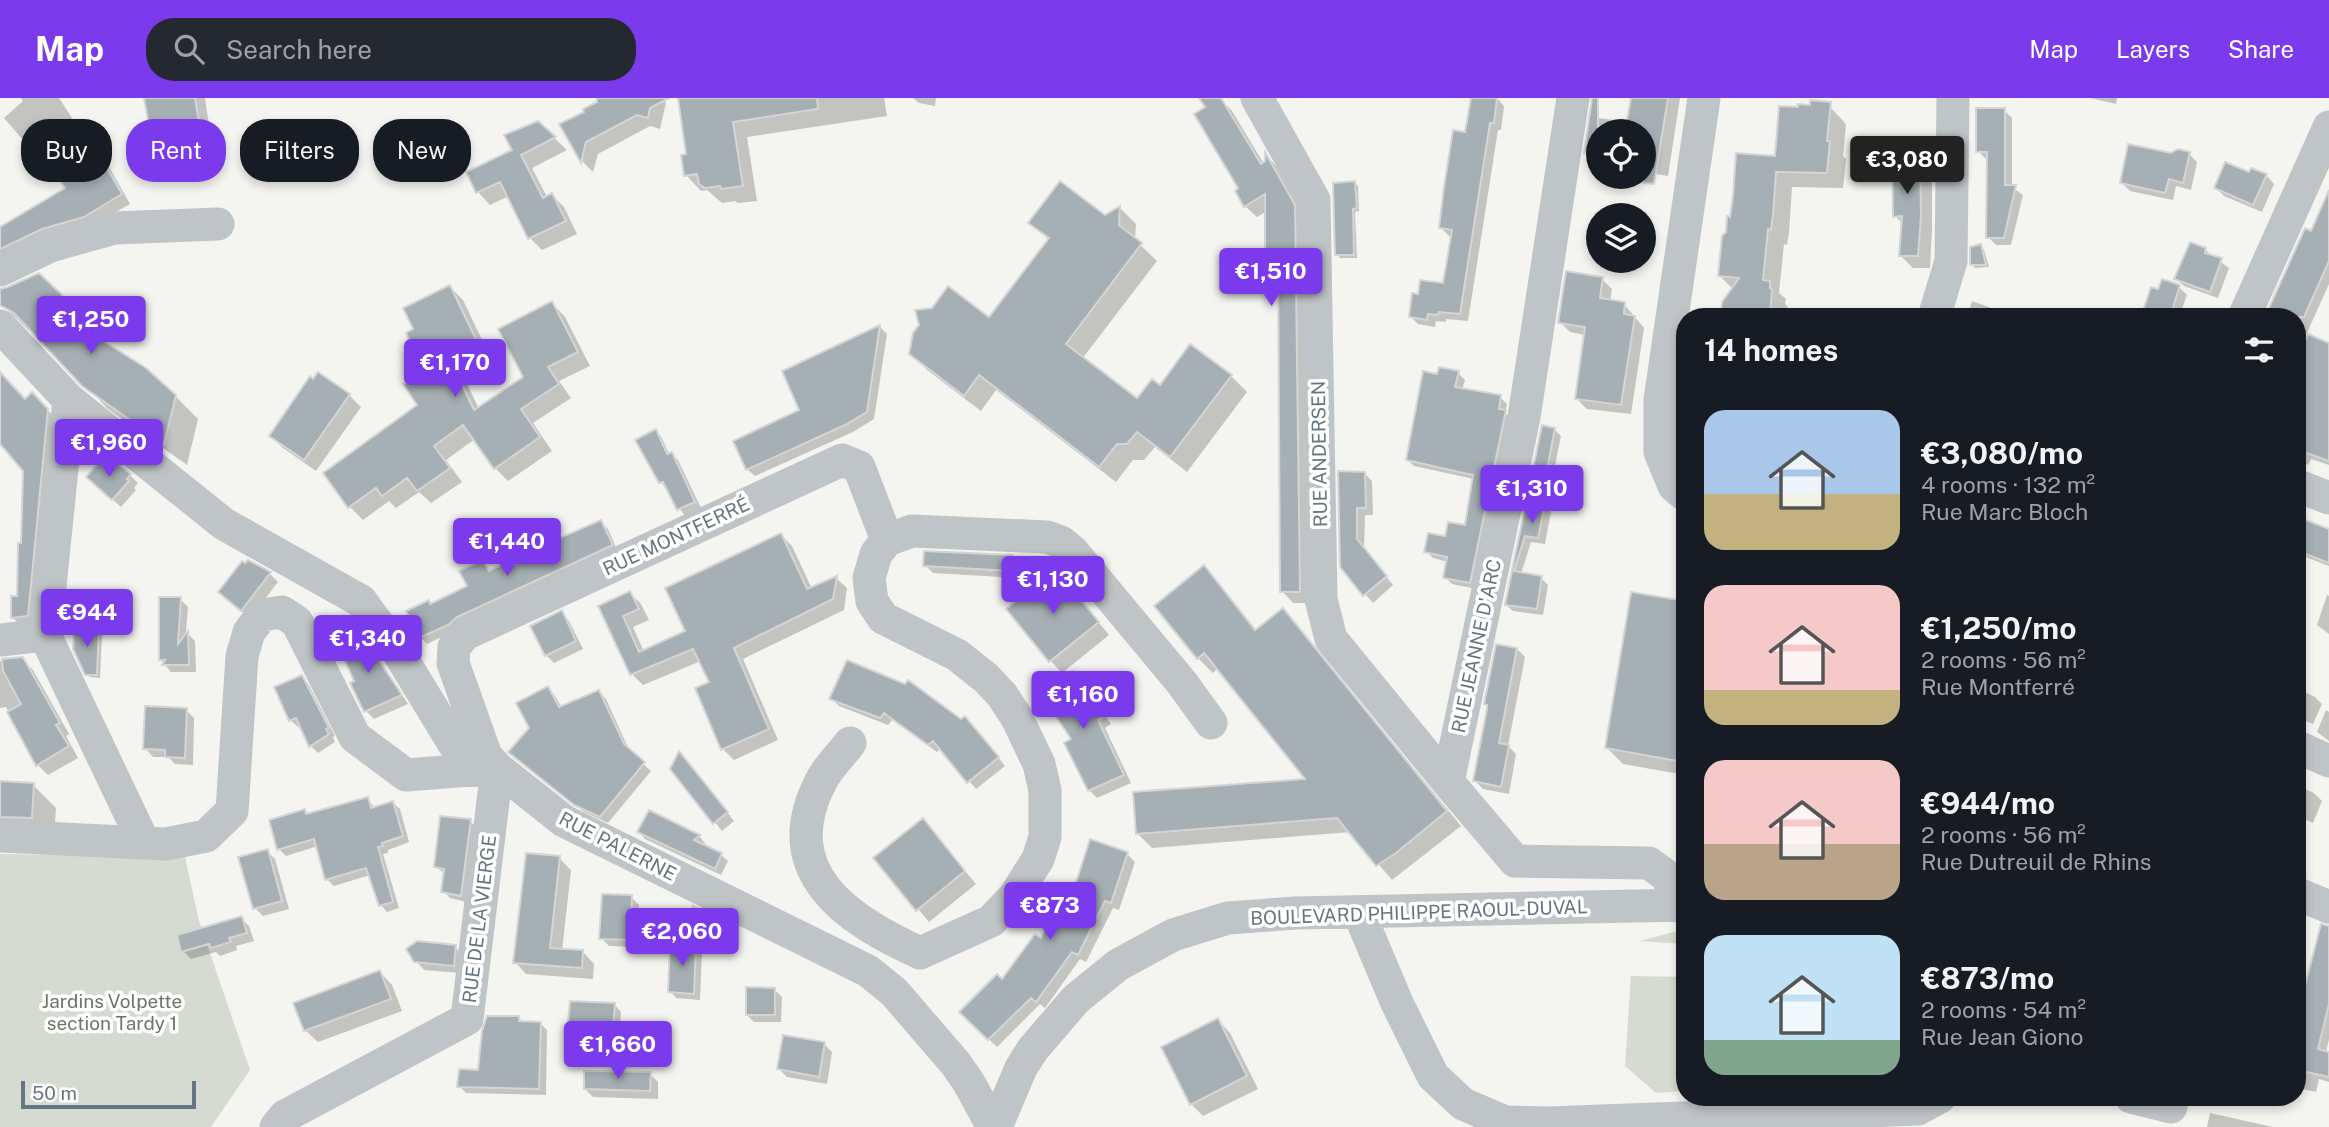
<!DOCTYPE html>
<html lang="en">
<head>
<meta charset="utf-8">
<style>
	:root { --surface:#171b24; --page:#242831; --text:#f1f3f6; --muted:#9ea1a6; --accent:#7c3aed }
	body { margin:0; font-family:"Public Sans",sans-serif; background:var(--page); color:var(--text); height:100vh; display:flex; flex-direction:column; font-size:26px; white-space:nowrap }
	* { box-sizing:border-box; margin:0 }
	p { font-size:23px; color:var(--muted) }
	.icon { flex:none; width:38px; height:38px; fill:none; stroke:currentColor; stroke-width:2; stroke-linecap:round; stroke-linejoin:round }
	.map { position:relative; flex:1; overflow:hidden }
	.panel { position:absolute; left:1676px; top:210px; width:630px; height:798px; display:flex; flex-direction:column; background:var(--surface); border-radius:28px; box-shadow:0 4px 10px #0003 }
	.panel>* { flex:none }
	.guide { position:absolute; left:21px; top:21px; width:665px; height:63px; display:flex; gap:14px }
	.tools { position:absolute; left:1586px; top:21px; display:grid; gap:14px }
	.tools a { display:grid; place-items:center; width:70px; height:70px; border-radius:50%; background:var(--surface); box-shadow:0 4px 10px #0003; font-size:35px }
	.scale { position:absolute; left:21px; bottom:18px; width:175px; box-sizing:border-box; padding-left:7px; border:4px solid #637682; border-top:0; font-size:19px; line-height:24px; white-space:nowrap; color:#637682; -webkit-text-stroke:5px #fff; paint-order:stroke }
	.price { position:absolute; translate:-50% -60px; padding:0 16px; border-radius:7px; background:var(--accent); color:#fff; font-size:23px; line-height:46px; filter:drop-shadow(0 2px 4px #0008) }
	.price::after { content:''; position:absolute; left:50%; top:42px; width:21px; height:16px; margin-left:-10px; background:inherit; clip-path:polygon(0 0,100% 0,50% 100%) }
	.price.current { background:#222; color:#fff }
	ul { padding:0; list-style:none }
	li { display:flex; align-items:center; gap:21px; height:175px; padding:0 28px }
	li span { display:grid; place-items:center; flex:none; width:196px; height:140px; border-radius:21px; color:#555 }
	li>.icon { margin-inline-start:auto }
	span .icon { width:84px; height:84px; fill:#fffc; stroke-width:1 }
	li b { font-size:30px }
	h2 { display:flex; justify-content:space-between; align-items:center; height:84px; padding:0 28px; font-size:30px }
	.pill { padding:0 24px; border-radius:28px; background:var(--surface); box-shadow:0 4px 10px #0003; font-size:24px; line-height:63px }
	.pill.current { background:var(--accent); color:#fff }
	header { display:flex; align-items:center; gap:42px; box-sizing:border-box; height:98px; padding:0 35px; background:var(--accent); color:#fff }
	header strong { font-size:33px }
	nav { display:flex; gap:38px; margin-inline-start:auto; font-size:24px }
	.search { width:490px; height:63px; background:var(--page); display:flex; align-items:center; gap:18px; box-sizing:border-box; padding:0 24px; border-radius:28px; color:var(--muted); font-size:26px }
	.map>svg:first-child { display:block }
</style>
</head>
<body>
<header>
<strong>Map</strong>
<div class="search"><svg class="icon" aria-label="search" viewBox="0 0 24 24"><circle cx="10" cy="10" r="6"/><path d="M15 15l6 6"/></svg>Search here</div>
<nav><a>Map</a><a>Layers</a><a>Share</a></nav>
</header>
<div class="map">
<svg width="2329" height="1029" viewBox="0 0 2329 1029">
	<rect width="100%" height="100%" fill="#f4f4f0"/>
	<path fill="#d5dbd1" d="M0,756L185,759L199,823L250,972L211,1029H0Z
		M1685,831V846L1640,843Z
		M1631,878L1685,879V993L1656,995L1625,968Z"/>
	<path fill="#0003" d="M21,0H59L74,23L29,49L4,20L23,3Z
		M146,0H205L214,61L168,68L155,56Z
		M609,0H663L666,5L660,31L650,28L598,56L593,74L582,63L561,27Z
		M680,0H884L887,18L747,39L757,103L738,105L735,103L722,105L707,92L701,93L686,77L688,58Z
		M913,0H936L935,8L919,5Z
		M1472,0H1497L1504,8L1501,32H1498L1468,223L1446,221V224L1436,223L1435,229L1418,226L1410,218L1419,198L1445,187L1453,138H1449L1441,130L1466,36Z
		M1632,0H1680L1668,78L1643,74V33H1598V66L1586,54L1591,19L1628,24Z
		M2090,0H2117L2116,6Z
		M1221,2L1232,13L1264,66L1267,58L1276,68L1306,120L1311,505H1293L1282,493L1278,166L1267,155V113L1257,119L1245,108L1237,93L1241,91Z
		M1830,9L1846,26L1843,58L1846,61L1843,90L1792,89L1789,134L1787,147L1784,146L1779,195L1786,201L1785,206L1788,209L1787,219H1723L1733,191L1720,178L1732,121L1777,60Z
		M2004,12L2012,20V89L2023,97L2011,147H1996L1988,139L1989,61H1986L1978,53Z
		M538,25L567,52L532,70L547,99L552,97L564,109L577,136L542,152L530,140L509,98L490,107L478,94L468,75L514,53Z
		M1920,50L1932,62V131L1930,170H1913L1901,158L1903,126L1895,118Z
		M2189,56L2197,64L2191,92L2176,88L2173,102L2130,93L2122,85L2171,57Z
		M99,58L108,67L130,106L93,127L0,164V127L2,130L67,90Z
		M2252,72L2267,78L2274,86L2262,114L2224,98L2216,90L2250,76Z
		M1354,84L1358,88L1359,113L1355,114L1357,160H1340L1337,156Z
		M2329,97V186L2306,237L2329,247V367L2311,361L2308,367L2298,362V263L2305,248L2298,245V219L2312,135Z
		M1120,110L1136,126L1135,142L1157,163L1082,261L1137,303L1160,289L1231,278L1247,294L1187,374L1155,349L1144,362H1133L1116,384L996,292L981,313L927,272L911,255L989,221L1049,142L1031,125L1105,119Z
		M1980,148L1984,152L1989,169L1975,170L1972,166Z
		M2205,152L2229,170L2218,200L2184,188L2176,181Z
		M1602,181L1612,191L1610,204L1624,206L1644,230L1631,316L1587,311L1576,300L1585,237L1570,234L1560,224Z
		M450,189L463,202L492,263L463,277L479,311L525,279L552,205L565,219L590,268L559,283L571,300L533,325L552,353L508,383L495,370L475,341L446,362L462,384L431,405L419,394L396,410L389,403L363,422L350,409L326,376L420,308L427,277L415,232Z
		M2179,189L2187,197L2179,219H2143L2159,194Z
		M0,193L59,196L83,220L100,242L175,298L198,321L187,367L108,311L36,236L28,232L0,204Z
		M1972,203L1994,211L2002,219H1967Z
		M880,229L887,236L874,321L853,334L755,378L747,371L802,313L784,274Z
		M1458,275L1465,282L1462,292L1500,299L1507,306L1505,315L1511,321L1476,491L1452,486L1445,479L1448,464L1433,460L1426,453L1466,429L1474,381L1414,368L1407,361L1439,278Z
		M0,276L25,303L41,305L56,321L36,527L22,529L13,520L19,500L25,373L0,340Z
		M349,297L361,309L316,373L283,350L271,338Z
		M1543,329L1554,331L1561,338L1554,372L1558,375L1549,412L1551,414L1545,446L1531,444L1521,476L1541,480L1548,487L1543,517L1513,513L1506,507Z
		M656,333L662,340L669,356H671L678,362L701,410L685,418L661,384Z
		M108,373L130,377L138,385L134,390L136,392L121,409L96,387Z
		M1364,375L1372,383L1373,417H1365L1364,451L1393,487L1373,505L1341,469Z
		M2299,421L2329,433V468L2298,456Z
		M601,424L608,431L618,454L427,546L420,539L428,504L432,507L470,489L483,464L491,474L509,471L553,453Z
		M781,437L792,448L812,491L836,480L847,490L844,512L743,561L778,642L734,662L723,651L711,585L701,563L643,587L632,576L601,509L630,495L641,506L649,522L633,529L644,554L687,534Z
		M1011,458L1019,466L1018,480L933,475L925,467Z
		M248,464L270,476L278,484L250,520L228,502Z
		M1204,470L1219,485L1257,533L1283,512L1297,527L1461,728L1392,782L1351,734L1152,750L1137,735L1309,682L1218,570L1213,575L1198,560Z
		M1056,473L1109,537L1062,575L1050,562Z
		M1632,496L1685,505V677L1623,666L1607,650Z
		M2327,497L2329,498V536L2317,527Z
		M180,501L188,509L186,534L195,543L196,574H171L160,561Z
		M562,515L569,523L583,551L554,565L546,557Z
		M98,533L102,536L100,580L90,579L87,576Z
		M362,540L370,548L408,606L374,621L366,613L352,586L356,584Z
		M1517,551L1525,559L1508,648L1516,656L1509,696L1483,691L1475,683Z
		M22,561L33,572L69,636L66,638L78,660L48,677L38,667L6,609L0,610V563Z
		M1073,575L1081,583L1111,626L1105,630L1131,685L1097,700L1089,692L1073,642Z
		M302,579L309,587L335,638L333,639L335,644L318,655L311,648L302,628L298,629L290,622Z
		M548,590L555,598L562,610L599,594L606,601L630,654L651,673L608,725L584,714L518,661Z
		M2298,591L2315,599L2322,606L2313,626L2298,620Z
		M831,600L961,623L973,628L1005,668L976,691L941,650L937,654L892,622L888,627L839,608Z
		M186,612L194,620L193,667L175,666L168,659H153L145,650Z
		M2326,612L2329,614V643L2317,634Z
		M687,663L734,723L722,733L672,671Z
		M0,685L33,687L56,710L54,743L0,744Z
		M2298,688L2314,695L2322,703L2313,725L2298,718Z
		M368,701L375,711L393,705L400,711L409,744L388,752V755L383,756L399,810L387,814L381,807L370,777L334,788L327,781L318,748L286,758L279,751L304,713L309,718Z
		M649,714L699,738L705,745L702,747L721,757L728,763L721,777L645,741L639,734Z
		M470,723L476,729L467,804L450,800L443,793L445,776L436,769Z
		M923,723L976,786L929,824L876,761Z
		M267,753L275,761L289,811L263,818L255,810Z
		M1127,756L1135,764L1119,812L1113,810L1086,864L1080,861L1045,910L1040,906L997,949L961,914L1002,883L1041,843L1074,796Z
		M559,760L571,772L562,853L583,854L594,866L593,881L526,876L515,864Z
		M631,799L639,807L637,849L609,848L601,840Z
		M710,819L714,823V838L698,836L695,832Z
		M241,820L249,828L254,843L236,848L237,852L220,858L216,854L191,861L183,853Z
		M696,848L702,854L700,902L676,900L670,893Z
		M455,849L463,857L461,875L424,872L416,863Z
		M2316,854L2329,858V941L2326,955L2329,956V984L2319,981L2316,994L2298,990V924Z
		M380,874L392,887L402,913L318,944L305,932Z
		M775,892L782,899L781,924H754L747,917Z
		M615,907L621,914L619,936H603L601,943L576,942L569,935Z
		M519,920L524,925H540L547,932L546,997L466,995L459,988L479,973Z
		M1218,922L1230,935L1258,991L1203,1018L1191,1006Z
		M824,946L832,954L827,986L787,979L779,971Z
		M650,976L658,984V1001L593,999L585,991Z
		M2210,1015L2273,1029H2207Z"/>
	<path fill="#a6afb4" stroke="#d5d5d3" stroke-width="2" d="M144,0H195L203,49L154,56Z
		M597,0H669L650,10L648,20L637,17L586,44L581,65L559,26L584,14L583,11L597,4Z
		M678,0H817L818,11L733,24L743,88L721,91L720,88L705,90L699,86L697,76L684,78L681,57L686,56Z
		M1199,0H1221L1261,66L1265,63V54L1295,107L1300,494H1280L1278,155H1265V96L1244,109L1235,93L1238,90L1194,16L1205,9Z
		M1471,0H1497L1494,25H1490L1460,216L1439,214L1438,217L1428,216L1427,222L1409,219L1412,195L1418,196L1420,182L1443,185L1452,132L1439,130L1444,89L1453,32L1465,34Z
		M1592,0H1598V57L1584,55Z
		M1631,0H1668L1654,86L1643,85V33H1625Z
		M1810,2L1831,4L1827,43H1830L1827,75L1776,74L1773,117L1771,132L1768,131L1763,182L1770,183V190L1772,191L1770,219H1721L1722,204L1739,180L1718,178L1722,138L1726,134L1727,118L1730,119L1733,98L1736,55L1775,58L1779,8L1798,9V6L1810,7Z
		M1976,10H2005V87H2016L2004,140H1986L1987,54H1976Z
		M538,23L556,39L521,57L543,100L552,95L566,123L528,141L500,84L476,95L466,74L512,52L504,37Z
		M2128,46L2171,55L2178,51L2190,54L2183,85L2169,81L2165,95L2120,85Z
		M1892,48H1920L1921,118L1918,158H1899L1902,118L1893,119Z
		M99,56L122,96L84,119L42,131L0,151V129L65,90L58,80Z
		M2225,64L2249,74L2251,70L2267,76L2253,107L2214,90Z
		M1060,83L1105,117L1120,108L1119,127L1142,145L1066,246L1137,300L1152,281L1160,287L1190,246L1232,277L1170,359L1137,334L1127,346H1117L1099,369L979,277L964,298L909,256L913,235L919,227L915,212L932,210L948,188L989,219L1049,140L1028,125Z
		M1355,83L1357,110L1353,111L1354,157H1335L1333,85Z
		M2329,92V163L2304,219H2265L2305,130L2311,133Z
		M2190,144L2206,150L2205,155L2222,160L2210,194L2174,181Z
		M1981,146L1986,167H1970V149Z
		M1566,173L1603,179L1600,200L1625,204L1624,216L1635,218L1621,307L1575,301L1585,229L1558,225Z
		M39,175L60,195L89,234L146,270L176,297L164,346L82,288L14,215L0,207V191L8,189Z
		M2162,181L2180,187L2170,219H2141L2151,189L2158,191Z
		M450,187L480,250L451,264L474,312L523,279L498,231L552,203L578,254L548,269L559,286L521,311L540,339L494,371L463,327L434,348L450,370L417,393L407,380L382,398L376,390L348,410L323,375L417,307L403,286L425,276L406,235L413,231L403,210Z
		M880,227L867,314L845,327L746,372L733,343L799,312L782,273Z
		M2308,236L2329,245V363L2298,352V259Z
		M1439,269L1459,273L1455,289L1501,297L1499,311L1506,312L1470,485L1443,480L1447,459L1424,454L1428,435L1445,438L1448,424L1465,427L1473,377L1406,362L1423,273L1437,276Z
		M0,274L25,301L32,294L48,311L28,518L11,520V498H17L18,445H21L23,373L0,346Z
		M318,274L350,296L304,362L269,338L310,278L313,281Z
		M1542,327L1555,330L1548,366L1551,367L1543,405L1545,406L1538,440L1525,438L1514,473L1542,478L1537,511L1505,507Z
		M656,331L667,356L672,354L695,404L677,412L663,384L659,385L635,342Z
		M100,363L108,370L115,364L131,376L127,381L129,383L112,402L86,379Z
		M1338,373L1365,374L1366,410H1357V441L1387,478L1363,498L1340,469Z
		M2298,419L2329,431V465L2298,453Z
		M601,422L613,447L457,519L448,527L419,540L406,513L429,502L430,506L467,488L459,473L483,462L489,473L506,465L508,469L551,452L548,445Z
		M781,435L807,491L837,478L833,501L734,550L769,631L721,652L695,590L709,584L693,551L630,577L598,508L630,493L639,511L623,518L639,554L685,533L665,490Z
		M924,453L1012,457L1011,473L923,468Z
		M248,462L271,474L241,513L218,494L242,463L245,465Z
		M1204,467L1255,532L1283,510L1447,713L1396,755L1376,768L1337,720L1136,736L1133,694L1305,681L1204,555L1197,561L1154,508Z
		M1056,471L1099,524L1049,564L1006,511Z
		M1631,494L1685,503V648L1683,664L1605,650Z
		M159,499H181L178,546L188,533L189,567H162L165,562H159Z
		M562,512L576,543L545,558L530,528Z
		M74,530L99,531L97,577H85L73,551Z
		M363,538L402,597L364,614L350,585L354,583L339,549Z
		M1496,546L1517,550L1499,645L1509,647L1501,689L1473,683L1487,611V607L1484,606Z
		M23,559L60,625L56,627L69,648L36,668L7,614L21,606L3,573L2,561Z
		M847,562L905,586L908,582L961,621L965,618L999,659L967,685L933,643L928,647L884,615L880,620L829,601Z
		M1073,573L1104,618L1098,622L1124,677L1088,693L1064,645L1071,641L1040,595Z
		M302,577L329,630L326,631L329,636L309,649L296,620L289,623L274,589Z
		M548,588L559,609L599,592L624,646L645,664L600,719L574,707L508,654L529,630L516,605Z
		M145,608L187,610L185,660L165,659V652L143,651Z
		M679,653L728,714L713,726L670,671Z
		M0,683L34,685L32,720L0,719Z
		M368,699L371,710L393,703L403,738L382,745L383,748L378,749L393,804L379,808L366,770L325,782L314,741L277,752L269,722L305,711L306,716Z
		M649,712L700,737L694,742L722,755L715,771L637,734Z
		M440,718L471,721L461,798L441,794L444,771L434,769Z
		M923,720L965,773L916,813L873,760Z
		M1090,741L1128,754L1111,805L1105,803L1078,857L1072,854L1036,904L1031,900L988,942L959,914L997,876L1002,881L1035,836L1041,840L1066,790L1073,794Z
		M268,751L282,803L253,811L238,759Z
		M526,755L560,758L550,850L583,852L582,870L513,865Z
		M602,796L632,797L630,842L599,841Z
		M693,808L711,817V835L693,833Z
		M242,818L247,835L229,840L231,844L211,850L209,846L181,854L177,837Z
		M2321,826L2329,828V906L2318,951L2329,954V979L2298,972V915Z
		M417,843L456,847L454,868L414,864L406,851Z
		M670,845L696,846L694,896L668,894Z
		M380,872L391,901L304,933L293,905Z
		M746,889L775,890V917H746Z
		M570,903L615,905L613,930H597L594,937L567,935Z
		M487,918H519V923L541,924L539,991L457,989L459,971L478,972L482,933Z
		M1218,920L1247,978L1190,1007L1161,949Z
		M783,937L825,944L819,979L777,971Z
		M584,973L651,974L650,993L584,991Z"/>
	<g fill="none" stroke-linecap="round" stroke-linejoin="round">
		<path stroke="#bfc4c6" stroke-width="33" d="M1257,0L1314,102L1321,501L1331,541L1448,684
			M1573,0L1524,319L1448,684L1515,763L1649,765L1668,779L1677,808
			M0,172L50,148L114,130L218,126
			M1934,219L1951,163L1953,0
			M2244,219L2329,29
			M0,228L69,302L224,426L361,503L398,554L454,646L486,658
			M69,302L45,537L144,745
			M2298,388L2329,400
			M1685,397L1674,388L1660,354V302L1704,0
			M887,442L859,369L842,362L465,536L454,549L453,565L486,658L497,670L564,723L868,873L894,894L956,966L969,985L993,1029
			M0,542L45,537
			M850,645C841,657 828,669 821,683C774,774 847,822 920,855L991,823L1014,799L1038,761L1045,739V692L1039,666L1017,620L1002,597L986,580L957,557L883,520L872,503L869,480L876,456L887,442L912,433L1047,439L1061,444L1073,454L1182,585L1211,625
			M2298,649L2329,663
			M0,738L166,746L206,738L232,713L242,558L249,534L262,517L282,514L297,524L355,639L406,677L497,670
			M2298,796L2329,809
			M1359,815L1397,905L1433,978L1463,1006L1505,1024L1549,1025L1918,1011L1940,999
			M2131,999L2171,1009
			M276,1029L285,1018L467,921L497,670
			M996,1029L1021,970L1033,951L1076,901L1118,867L1173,837L1228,820L1295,815L1685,807"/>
	</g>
	<g text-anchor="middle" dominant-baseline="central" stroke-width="7" stroke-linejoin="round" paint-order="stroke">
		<g font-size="19" fill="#637682" stroke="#fff">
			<text transform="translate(1319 356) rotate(-91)">RUE ANDERSEN</text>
			<text transform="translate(676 438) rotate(-25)">RUE MONTFERRÉ</text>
			<text transform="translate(1476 548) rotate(-78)">RUE JEANNE D'ARC</text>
			<text transform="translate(618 748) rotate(27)">RUE PALERNE</text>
			<text transform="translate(1419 814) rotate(-2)">BOULEVARD PHILIPPE RAOUL-DUVAL</text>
			<text transform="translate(479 821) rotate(-83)">RUE DE LA VIERGE</text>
		</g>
		<g font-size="19" fill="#687962" stroke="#fff">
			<text x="112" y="903">Jardins Volpette<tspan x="112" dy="22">section Tardy 1</tspan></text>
		</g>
	</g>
</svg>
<div class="tools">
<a><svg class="icon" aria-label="locate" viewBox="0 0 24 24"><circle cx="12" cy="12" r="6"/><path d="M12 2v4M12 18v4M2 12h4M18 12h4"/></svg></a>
<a><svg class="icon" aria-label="layers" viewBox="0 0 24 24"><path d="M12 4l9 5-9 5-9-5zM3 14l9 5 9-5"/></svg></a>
</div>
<div class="scale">50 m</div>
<b class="price current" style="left:1907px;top:98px">€3,080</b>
<b class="price" style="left:1271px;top:210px">€1,510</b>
<b class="price" style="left:91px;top:258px">€1,250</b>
<b class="price" style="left:455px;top:301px">€1,170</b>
<b class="price" style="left:109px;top:381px">€1,960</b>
<b class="price" style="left:1532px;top:427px">€1,310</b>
<b class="price" style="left:507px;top:480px">€1,440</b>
<b class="price" style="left:1053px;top:518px">€1,130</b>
<b class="price" style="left:87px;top:551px">€944</b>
<b class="price" style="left:368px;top:577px">€1,340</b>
<b class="price" style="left:1083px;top:633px">€1,160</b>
<b class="price" style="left:1050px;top:844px">€873</b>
<b class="price" style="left:682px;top:870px">€2,060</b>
<b class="price" style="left:618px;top:983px">€1,660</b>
<div class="guide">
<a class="pill">Buy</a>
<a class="pill current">Rent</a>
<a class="pill">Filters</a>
<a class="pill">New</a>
</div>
<section class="panel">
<h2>14 homes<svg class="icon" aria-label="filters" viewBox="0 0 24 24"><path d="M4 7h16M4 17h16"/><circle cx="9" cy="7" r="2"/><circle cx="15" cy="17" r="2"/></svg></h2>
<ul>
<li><span style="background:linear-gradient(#a9c7e8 60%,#c2b280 0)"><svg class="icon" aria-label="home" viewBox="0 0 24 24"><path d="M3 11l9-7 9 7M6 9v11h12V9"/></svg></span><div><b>€3,080/mo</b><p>4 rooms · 132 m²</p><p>Rue Marc Bloch</p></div></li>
<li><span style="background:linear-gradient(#f6c9c9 75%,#c2b280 0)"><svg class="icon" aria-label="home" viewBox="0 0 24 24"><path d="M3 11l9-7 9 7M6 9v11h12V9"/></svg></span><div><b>€1,250/mo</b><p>2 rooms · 56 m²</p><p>Rue Montferré</p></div></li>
<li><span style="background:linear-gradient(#f6c9c9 60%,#b9a48a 0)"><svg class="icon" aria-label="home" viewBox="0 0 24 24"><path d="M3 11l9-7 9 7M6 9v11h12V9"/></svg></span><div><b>€944/mo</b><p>2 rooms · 56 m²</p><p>Rue Dutreuil de Rhins</p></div></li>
<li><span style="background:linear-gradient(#bfe0f5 75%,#7fa58c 0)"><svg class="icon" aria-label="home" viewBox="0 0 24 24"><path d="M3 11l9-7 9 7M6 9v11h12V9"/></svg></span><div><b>€873/mo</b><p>2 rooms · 54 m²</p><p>Rue Jean Giono</p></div></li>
</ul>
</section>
</div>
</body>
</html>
